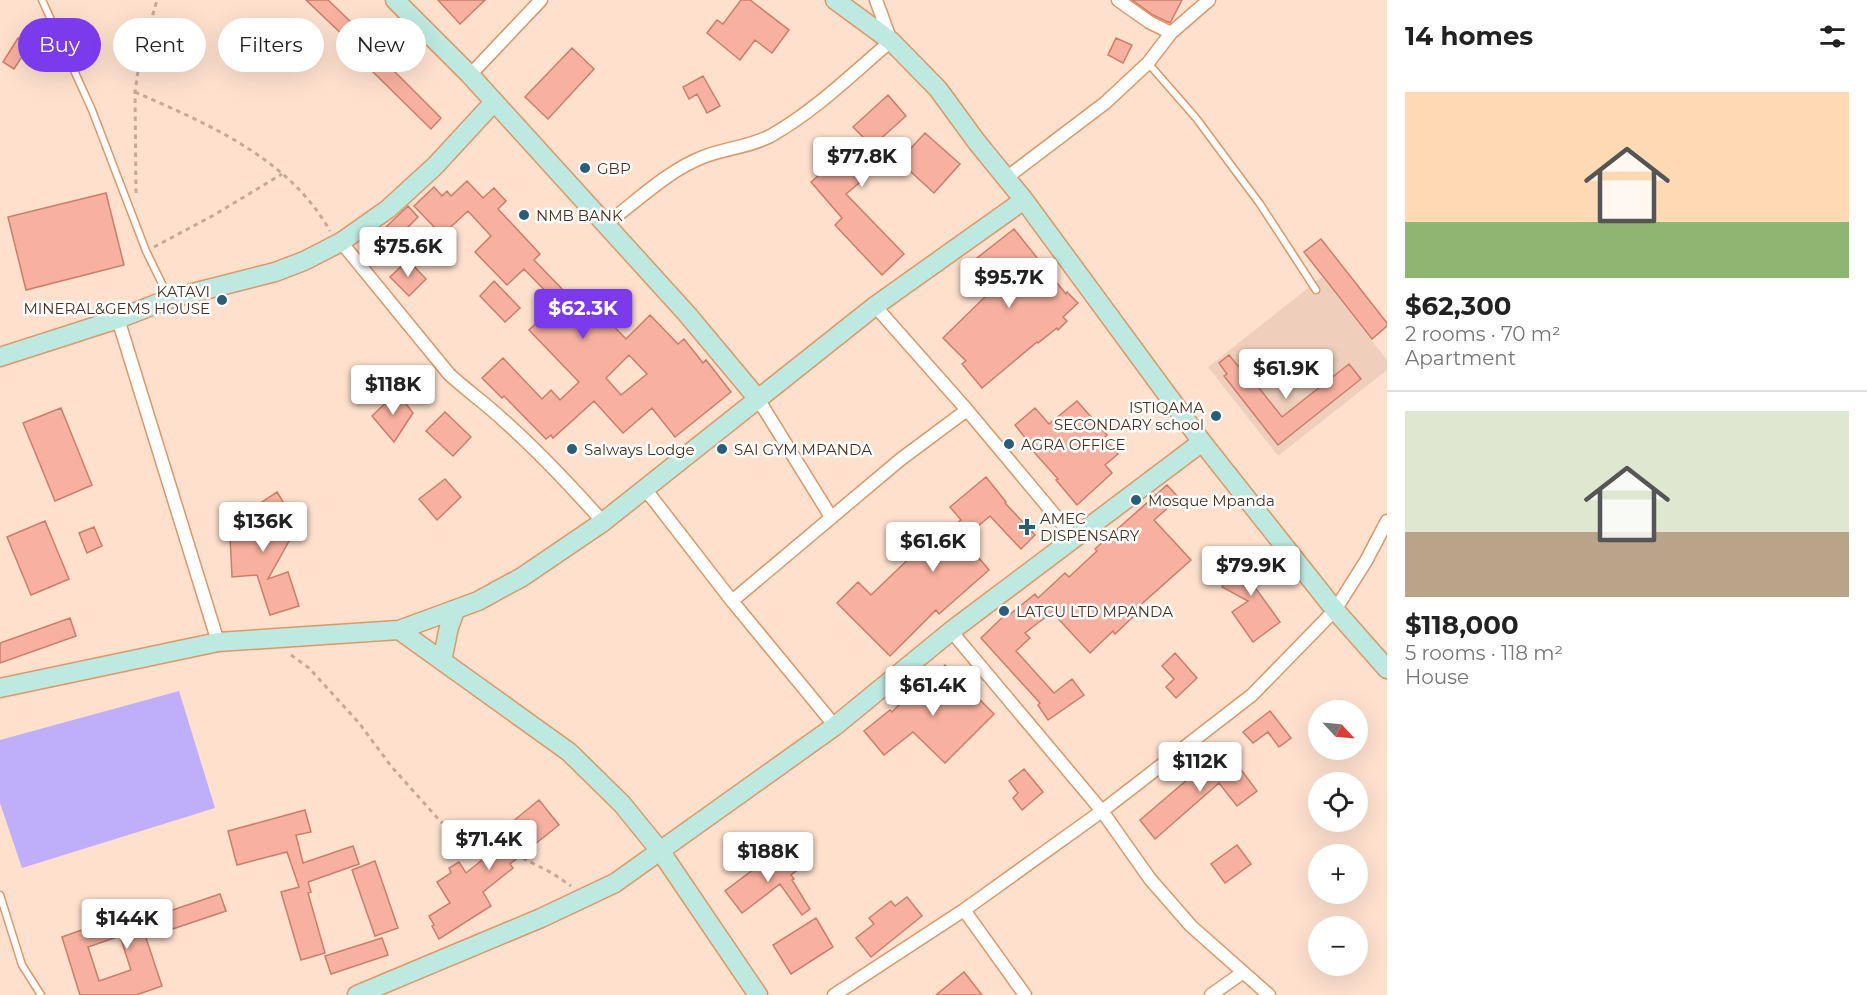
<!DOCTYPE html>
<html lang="en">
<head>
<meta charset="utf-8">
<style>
	:root { --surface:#fff; --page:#f6f6f6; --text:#222; --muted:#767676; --line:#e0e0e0; --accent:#7c3aed }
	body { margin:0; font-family:Montserrat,sans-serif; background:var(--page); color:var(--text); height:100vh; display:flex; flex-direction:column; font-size:22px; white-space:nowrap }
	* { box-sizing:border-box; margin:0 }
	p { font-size:20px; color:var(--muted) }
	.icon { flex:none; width:33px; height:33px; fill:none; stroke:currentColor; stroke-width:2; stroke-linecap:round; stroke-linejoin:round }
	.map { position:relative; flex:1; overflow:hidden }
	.drawer { display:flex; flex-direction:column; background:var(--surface); width:480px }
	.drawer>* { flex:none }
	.guide { position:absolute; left:18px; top:18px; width:570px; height:54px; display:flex; gap:12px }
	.needle { width:39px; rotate:116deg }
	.controls { position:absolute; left:1308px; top:700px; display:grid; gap:12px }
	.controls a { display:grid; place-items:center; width:60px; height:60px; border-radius:50%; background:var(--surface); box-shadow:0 6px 24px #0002; font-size:30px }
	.price { position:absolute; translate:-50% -51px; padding:0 14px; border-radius:6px; background:#fff; color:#222; font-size:20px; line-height:39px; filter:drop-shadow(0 2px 3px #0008) }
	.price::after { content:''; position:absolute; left:50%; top:36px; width:18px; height:14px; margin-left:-9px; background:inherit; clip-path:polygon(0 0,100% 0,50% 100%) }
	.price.active { background:var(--accent); color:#fff }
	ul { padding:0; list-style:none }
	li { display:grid; align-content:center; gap:12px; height:318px; padding:0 18px }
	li+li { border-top:2px solid var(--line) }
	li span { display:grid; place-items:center; height:186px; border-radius:0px; color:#555 }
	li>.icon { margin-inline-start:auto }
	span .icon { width:108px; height:108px; fill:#fffc; stroke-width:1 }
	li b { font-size:26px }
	h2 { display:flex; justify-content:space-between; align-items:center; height:72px; padding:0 18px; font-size:26px }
	.tag { padding:0 21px; border-radius:27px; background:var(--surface); box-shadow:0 6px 24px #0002; font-size:21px; line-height:54px }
	.tag.active { background:var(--accent); color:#fff }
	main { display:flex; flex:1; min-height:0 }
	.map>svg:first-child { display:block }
</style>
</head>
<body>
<main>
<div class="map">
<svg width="1387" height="995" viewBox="0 0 1387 995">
	<rect width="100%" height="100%" fill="#fee0cd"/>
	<path fill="#efcfbb" d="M1322,277L1387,360V370L1278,456L1208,367Z"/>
	<path fill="#bfaefa" d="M179,691L215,808L22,868L0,803V740Z"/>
	<path fill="#f8b1a0" stroke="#cc7d6a" stroke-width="1.5" fill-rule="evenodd" d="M306,0H328L381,51L371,62Z
		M438,0H485L460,24Z
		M741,0H750L789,30L772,53L755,40L740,60L707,33L717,20L723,24Z
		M1132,0H1182L1170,23L1153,15Z
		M18,38L30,44L14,69L3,62Z
		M1116,38L1132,45L1123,63L1108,55Z
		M572,48L594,69L548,119L525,97Z
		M383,60L441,118L431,129L372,71Z
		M703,76L720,106L707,113L697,94L689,99L683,87Z
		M888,95L906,116L858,159L870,174L846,194L904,254L882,275L835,225L842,218L811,182L863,137L853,127Z
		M925,133L960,164L934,193L899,161Z
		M467,181L483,198L494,188L506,201L498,209L540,254L534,260L567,294L570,290L599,319L603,315L626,339L650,315L678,344L684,339L703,363L706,360L731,392L675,437L652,408L623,433L594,401L553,438L551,435L546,439L504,396L502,398L482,378L503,358L542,399L551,390L560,400L579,382L529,330L557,303L524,269L507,285L475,252L491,236L468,211L442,235L414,206L434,187L442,196L447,191L451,196ZM629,355L647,374L621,395L606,378Z
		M106,193L124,265L26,290L8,217Z
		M408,206L418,217L397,238L386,227Z
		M1014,229L1066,294L1067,292L1078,303L1063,317L1067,321L1058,330L1057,328L1038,343L1037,342L982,388L962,364L966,361L943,338L989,293L968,265Z
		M1321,239L1387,323V326L1372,339L1304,252Z
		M408,260L426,279L409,296L390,277Z
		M494,281L520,308L505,322L480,296Z
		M1229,355L1238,366L1240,364L1282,417L1349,364L1361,379L1278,445L1224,376L1227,374L1219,363Z
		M397,392L413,413L394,442L372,416Z
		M1077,401L1107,435L1104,438L1118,454L1105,465L1112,473L1077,505L1056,480L1058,479L1033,451L1035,450L1015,425L1035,408L1049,424Z
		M61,408L92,485L55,501L23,423Z
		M445,412L471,437L453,456L426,431Z
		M986,477L1006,502L1005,503L1035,535L1021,549L990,516L963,539L989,570L939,614L936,610L890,656L837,603L858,582L871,595L920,548L923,551L961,520L950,507Z
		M445,479L461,497L437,520L419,499Z
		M1167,485L1179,498L1154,520L1191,560L1136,609L1138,612L1115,634L1113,631L1090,653L1052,612L1025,633L1030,638L1016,651L1054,693L1072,679L1084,695L1048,720L1038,705L1040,703L981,638L1007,613L1009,615L1035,594L1038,598L1065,573L1069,577L1097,551L1095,549Z
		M277,492L290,513L267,528L289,541L268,579L288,572L299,606L270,615L257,575L232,577L230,535L239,517Z
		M45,521L69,579L31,595L7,537Z
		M94,527L102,546L87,553L79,533Z
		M1253,552L1268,560L1254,586L1280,622L1253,642L1232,612L1248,601L1222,587L1237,559L1247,564Z
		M70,618L76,636L0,663V643Z
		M1175,653L1197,678L1176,698L1166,687L1174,679L1162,666Z
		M945,665L994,714L945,763L913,732L884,755L864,731L890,710L892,712L917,687L920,691Z
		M1270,711L1291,738L1279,747L1268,732L1253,743L1243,732Z
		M1227,751L1257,791L1237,806L1219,783L1155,839L1140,820L1194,774L1195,776Z
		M1024,769L1043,792L1022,810L1013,798L1018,793L1009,781Z
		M539,800L559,825L510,864L513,868L483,892L491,906L439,939L432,926L434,925L429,916L450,903L437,882L451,873L449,868L459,862L466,873L512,836L506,827Z
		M305,810L311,832L296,835L303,863L353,846L359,864L308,882L311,892L308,893L325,953L301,960L281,892L299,887L287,852L237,865L228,831Z
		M1237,845L1251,864L1225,883L1211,864Z
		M783,847L799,869L791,875L794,879L792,880L810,909L802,915L780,884L742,913L725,891Z
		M375,861L398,928L375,936L352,870Z
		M220,894L226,911L146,938L162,986L136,995H80L62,937L133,912L137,922ZM120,936L131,970L99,981L88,947Z
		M907,897L922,916L871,957L856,938L874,924L869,918L891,901L895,906Z
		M816,918L833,947L791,974L773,945Z
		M382,938L388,955L331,974L325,956Z
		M964,972L982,995H936Z"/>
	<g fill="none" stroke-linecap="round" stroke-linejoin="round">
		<g stroke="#dd9769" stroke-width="9">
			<path id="lane" d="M42,0L92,110L146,251L168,296
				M1148,63L1196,118L1260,204L1316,290
				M0,895L22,965L41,995"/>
		</g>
		<g stroke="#dd9769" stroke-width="15">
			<path id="street" d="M1118,0L1149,22L1171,33
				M470,75L541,0
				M1006,178L1105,103L1148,63L1171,33L1209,0
				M605,225C636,202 667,171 703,157C725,148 751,147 772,135C816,110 853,73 891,41L876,0
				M341,242L449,374C466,390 485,403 502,419C538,451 571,486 603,522
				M875,306L967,410L1074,538
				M118,319L218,642
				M758,399L831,517
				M646,490L732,601L835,726
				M732,601L901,459L967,410
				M951,631L1102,811L1150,879L1191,926L1269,995
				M964,910L1025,995
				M834,995L964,910L1102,811L1252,695L1335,610L1366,561L1387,521
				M1211,995L1242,973"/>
		</g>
		<g stroke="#dd9769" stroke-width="21">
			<path id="secondary" d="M395,0L470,75L687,314L758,399
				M835,0L891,41L938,89L976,141L1024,200L1202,442L1335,610L1387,669
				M0,357L118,319L169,299L275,272L304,261L341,242L388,209L435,166L494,102
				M399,630L569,752L622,804L661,852L758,995
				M442,661L449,627L455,611
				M0,688L218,642L399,630L478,601L522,577L603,522L875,306L1024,200
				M357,995L541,918L615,883L835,726L951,631L1202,442"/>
		</g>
		<path stroke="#c6a895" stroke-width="3" stroke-dasharray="4.5 4.5" stroke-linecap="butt" d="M135,92C208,124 289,158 330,231
			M136,193L135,92L139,63L157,0
			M154,247L214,215L282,174
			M291,655L309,668L359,723L391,766L441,822L458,832L487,840L552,873L571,886"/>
		<use href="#lane" stroke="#fff" stroke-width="6"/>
		<use href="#street" stroke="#fff" stroke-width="12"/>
		<use href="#secondary" stroke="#bee9e0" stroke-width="18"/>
	</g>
	<g fill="#285e79" stroke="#fff" stroke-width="2">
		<circle cx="585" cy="168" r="6"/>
		<circle cx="524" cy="215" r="6"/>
		<circle cx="222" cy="300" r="6"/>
		<circle cx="1216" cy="416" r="6"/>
		<circle cx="1009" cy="444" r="6"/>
		<circle cx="572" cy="449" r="6"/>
		<circle cx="722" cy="449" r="6"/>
		<circle cx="1136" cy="500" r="6"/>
		<path d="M1024 518h6v6h6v6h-6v6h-6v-6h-6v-6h6z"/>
		<circle cx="1004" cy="611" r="6"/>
	</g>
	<g text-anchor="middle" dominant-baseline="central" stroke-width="5" stroke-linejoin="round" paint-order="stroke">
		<g font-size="15" fill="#4e321f" stroke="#fff" text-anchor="start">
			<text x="597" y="168">GBP</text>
			<text x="536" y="215">NMB BANK</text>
			<text x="210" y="291" text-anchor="end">KATAVI<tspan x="210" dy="17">MINERAL&amp;GEMS HOUSE</tspan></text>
			<text x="1204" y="407" text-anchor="end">ISTIQAMA<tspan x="1204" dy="17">SECONDARY school</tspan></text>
			<text x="1021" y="444">AGRA OFFICE</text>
			<text x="584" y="449">Salways Lodge</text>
			<text x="734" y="449">SAI GYM MPANDA</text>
			<text x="1148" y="500">Mosque Mpanda</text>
			<text x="1040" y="518">AMEC<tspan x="1040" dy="17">DISPENSARY</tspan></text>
			<text x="1016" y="611">LATCU LTD MPANDA</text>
		</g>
	</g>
</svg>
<div class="controls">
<a><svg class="needle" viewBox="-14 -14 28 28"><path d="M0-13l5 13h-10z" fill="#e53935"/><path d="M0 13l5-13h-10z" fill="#767676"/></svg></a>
<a><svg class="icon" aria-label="locate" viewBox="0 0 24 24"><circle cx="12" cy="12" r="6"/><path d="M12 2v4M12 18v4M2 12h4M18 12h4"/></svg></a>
<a>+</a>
<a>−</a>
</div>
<b class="price" style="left:862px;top:188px">$77.8K</b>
<b class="price" style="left:408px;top:278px">$75.6K</b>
<b class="price" style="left:1009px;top:309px">$95.7K</b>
<b class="price active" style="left:583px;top:340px">$62.3K</b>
<b class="price" style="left:1286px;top:400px">$61.9K</b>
<b class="price" style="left:393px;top:416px">$118K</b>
<b class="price" style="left:263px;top:553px">$136K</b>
<b class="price" style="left:933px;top:573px">$61.6K</b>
<b class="price" style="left:1251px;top:597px">$79.9K</b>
<b class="price" style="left:933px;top:717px">$61.4K</b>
<b class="price" style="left:1200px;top:793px">$112K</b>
<b class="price" style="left:489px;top:871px">$71.4K</b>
<b class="price" style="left:768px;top:883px">$188K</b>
<b class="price" style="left:127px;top:950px">$144K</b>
<div class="guide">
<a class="tag active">Buy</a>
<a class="tag">Rent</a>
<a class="tag">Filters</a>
<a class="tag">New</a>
</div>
</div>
<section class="drawer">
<h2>14 homes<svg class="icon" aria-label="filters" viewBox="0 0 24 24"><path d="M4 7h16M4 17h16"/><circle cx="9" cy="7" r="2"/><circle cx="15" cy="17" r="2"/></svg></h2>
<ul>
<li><span style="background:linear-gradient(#ffd9b3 70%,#8fb573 0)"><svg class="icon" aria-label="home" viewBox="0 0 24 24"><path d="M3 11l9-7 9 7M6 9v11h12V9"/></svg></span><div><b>$62,300</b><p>2 rooms · 70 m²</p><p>Apartment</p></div></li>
<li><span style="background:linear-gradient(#dfe7d0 65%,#b9a48a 0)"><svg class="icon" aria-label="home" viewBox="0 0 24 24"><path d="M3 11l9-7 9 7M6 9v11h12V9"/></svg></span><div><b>$118,000</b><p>5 rooms · 118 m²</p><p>House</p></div></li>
</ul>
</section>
</main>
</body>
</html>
